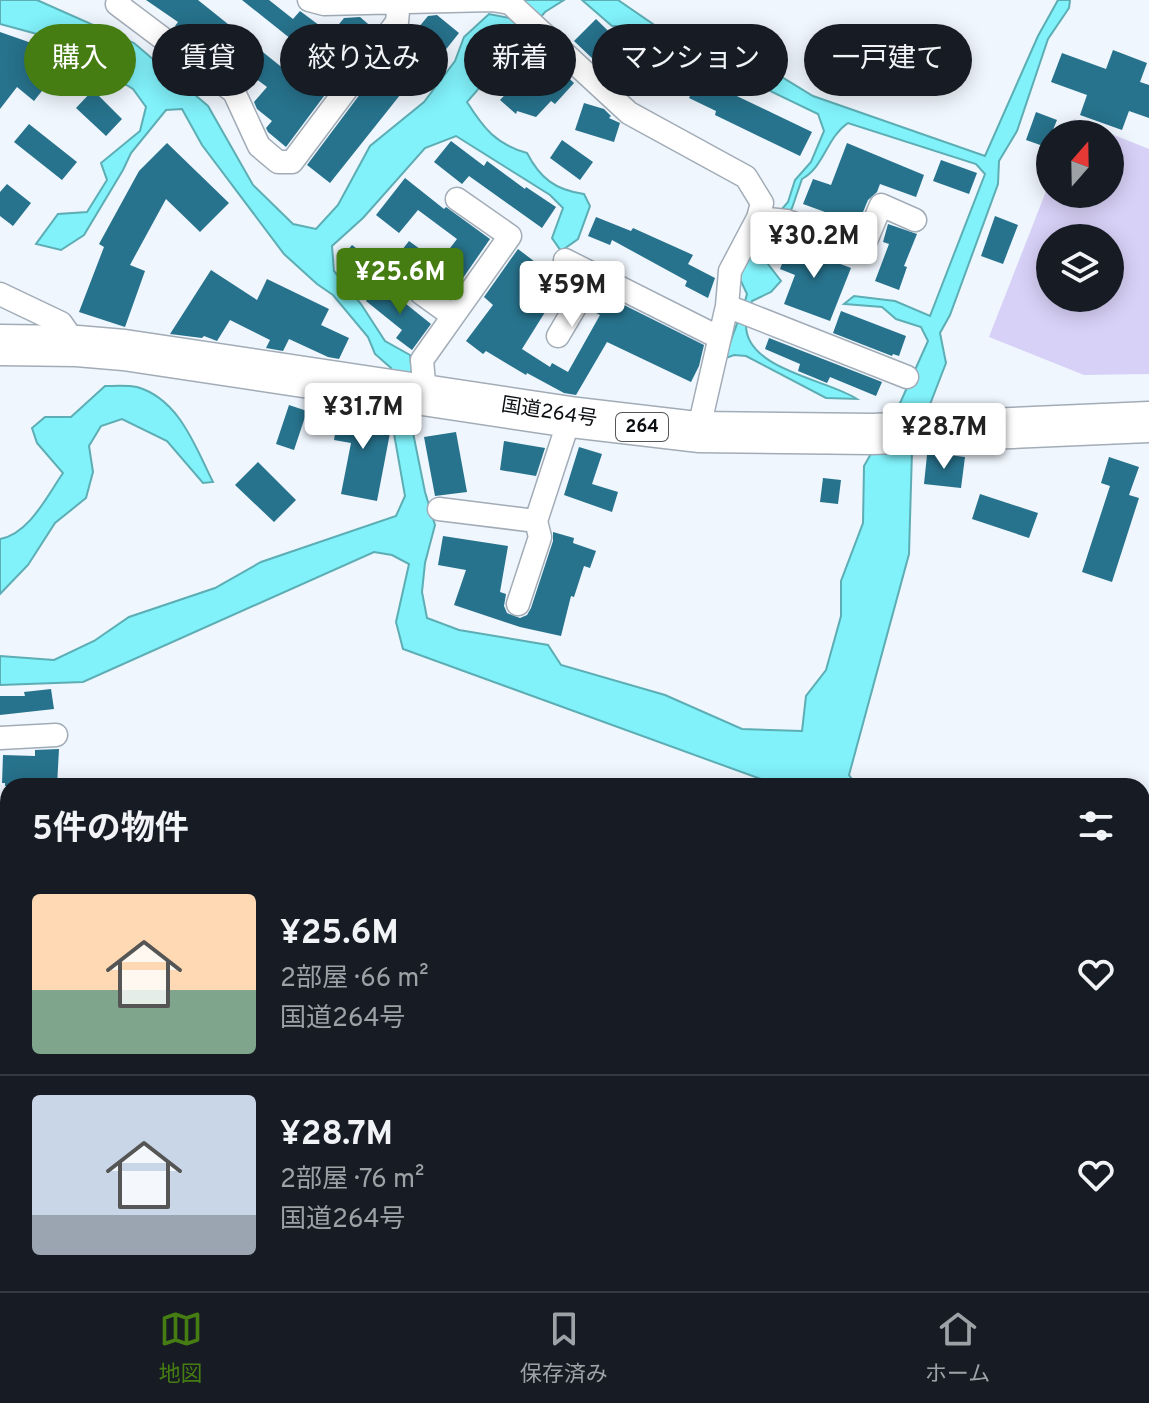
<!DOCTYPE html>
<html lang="ja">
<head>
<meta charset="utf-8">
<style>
	:root { --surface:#171b24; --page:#242831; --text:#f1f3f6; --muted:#9ea1a6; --line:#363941; --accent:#467d12 }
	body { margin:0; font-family:Overpass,"Noto Sans JP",sans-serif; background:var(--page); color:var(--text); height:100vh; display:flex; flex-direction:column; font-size:30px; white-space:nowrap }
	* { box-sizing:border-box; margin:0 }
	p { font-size:26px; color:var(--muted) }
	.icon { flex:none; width:44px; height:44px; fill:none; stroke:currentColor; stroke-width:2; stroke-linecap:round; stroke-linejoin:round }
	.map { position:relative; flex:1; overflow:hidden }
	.drawer { position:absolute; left:0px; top:778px; width:1150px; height:514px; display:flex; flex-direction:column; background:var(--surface); border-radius:24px 24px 0 0; box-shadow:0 4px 20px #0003 }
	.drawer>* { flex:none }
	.top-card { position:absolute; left:24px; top:24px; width:1102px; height:72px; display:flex; gap:16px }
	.needle { width:52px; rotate:20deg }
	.buttons { position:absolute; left:1036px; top:120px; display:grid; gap:16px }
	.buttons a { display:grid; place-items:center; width:88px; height:88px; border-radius:50%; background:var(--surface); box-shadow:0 4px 20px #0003; font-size:40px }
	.price { position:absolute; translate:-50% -68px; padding:0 18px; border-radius:8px; background:#fff; color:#222; font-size:26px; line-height:52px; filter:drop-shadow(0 2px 4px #0008) }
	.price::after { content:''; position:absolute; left:50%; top:48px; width:24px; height:18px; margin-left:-12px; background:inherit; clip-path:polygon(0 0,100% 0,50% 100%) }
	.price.on { background:var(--accent); color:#fff }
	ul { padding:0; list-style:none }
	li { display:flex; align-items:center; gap:24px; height:200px; padding:0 32px }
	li+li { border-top:2px solid var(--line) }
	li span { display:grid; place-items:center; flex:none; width:224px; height:160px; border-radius:8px; color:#555 }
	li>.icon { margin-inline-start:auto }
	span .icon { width:96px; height:96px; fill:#fffc; stroke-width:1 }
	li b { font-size:34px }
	h2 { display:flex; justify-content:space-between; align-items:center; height:96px; padding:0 32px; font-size:34px }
	.chip { padding:0 28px; border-radius:36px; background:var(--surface); box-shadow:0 4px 20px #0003; font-size:28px; line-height:72px }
	.chip.on { background:var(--accent); color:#fff }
	.dock { display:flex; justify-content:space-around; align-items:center; height:112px; border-top:2px solid var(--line); background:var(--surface); font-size:22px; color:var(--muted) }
	.dock a { display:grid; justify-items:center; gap:4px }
	.dock .on { color:var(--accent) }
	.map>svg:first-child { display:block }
</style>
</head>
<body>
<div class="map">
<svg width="1149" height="1291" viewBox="0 0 1149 1291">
	<rect width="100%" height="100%" fill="#eff6fd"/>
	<path fill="#d8d1f7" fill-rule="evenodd" d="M1074,119L1149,149V374L1084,375L989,337L1050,181V194H1110V134H1068ZM1050,238H1110V298H1050Z"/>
	<path fill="#81f1fa" stroke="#5dadb4" stroke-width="2" d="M0,0H37L134,43L208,106L253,185L293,224L316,229L338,205L370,146L424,102L455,61L464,37L489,14L509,18L525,0H564L545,12L467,102C484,129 496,144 527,153C540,178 555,190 584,194L590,206L578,239L561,251L552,238L563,208L550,195L456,136L425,148L363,218L332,246L334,271L361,304L385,341L410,355L412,373L408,408L425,492L435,525L425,563L422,592L427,618L459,630L548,645L561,665L665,695L742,729L802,731L806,696L826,670L841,616V581L863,523L864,466L901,401L928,341L921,327L896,319L882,307L844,304L854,296L895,301L930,316L985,174L976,164L848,123C826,138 825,166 802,179L792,208L774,233L768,264L781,281L771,292L752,301C750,309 746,318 746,326C747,370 829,380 857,399L826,398L746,356L734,355L726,358C731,335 741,317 747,294L739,277L748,249L788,202L795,180L811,162L824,131L818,114L770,91L718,57L704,55L685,58L661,51L627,26H612L582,0H618L656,26L676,32L703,29L813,96L985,156L1038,36L1058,0H1070L1069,8L1048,39L1017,131L999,161L998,184L950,315L940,333L946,363L912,451L909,554L849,775L857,786H780L403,649L396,622L409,564L392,555L374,552L83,682L0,685V656L54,660L94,641L129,617L215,588L261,562L396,516L405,496L390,411L391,368L375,354L368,337L333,295L317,284L284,254L202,145L182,109L166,110L131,153L123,170L84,235L61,250L36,244L58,214L87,212L107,180L101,163L140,131L146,107L133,89L48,37L0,24Z
		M105,386C115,386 127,385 137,387C179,399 195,446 213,482L203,483L167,441L122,419L101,426L89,446L93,472L86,498L55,523L28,565L0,594V539C29,534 47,496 63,473L37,443L32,428L45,417H71Z
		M1149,975V1219L1142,1237V993Z
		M1026,1284H1124L1121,1291H1023Z"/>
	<path fill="#27728c" d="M146,0H198L299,81L316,59L242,0H269L293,19L300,11L331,34L344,18L360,17L374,29L286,147L268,132L266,128L272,121L257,109L254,102L267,87L205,40L202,44L175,26L178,22Z
		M437,15L459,33L432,67L434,69L420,86L412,80L330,183L307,165L396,46L404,45L428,16Z
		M596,19L652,74L631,96L597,62L598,57L595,61L574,41Z
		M0,32L43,47L64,63L34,101L17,87L0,109Z
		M1113,50L1147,63L1140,82L1149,85V118L1129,111L1122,130L1080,115L1087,95L1051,82L1062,53L1106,69Z
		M543,54L574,83L555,104L551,101L536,117L517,111L516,114L500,100Z
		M700,75L721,85L720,88L812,132L800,156L715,115L716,111L689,98Z
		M93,90L122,119L106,136L76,108Z
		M584,103L604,109L611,116L609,118L620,123L614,142L575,130Z
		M1036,112L1057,120L1046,147L1026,140Z
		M29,124L77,162L62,180L14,142Z
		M562,140L593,162L580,180L550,158Z
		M451,141L484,166L487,161L525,189L526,187L556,207L542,228L469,176L462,184L434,162Z
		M167,143L229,203L200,232L166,199L130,265L145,271L125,327L79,312L104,247L99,244L139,171Z
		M847,143L924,175L916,197L880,184L877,192L868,200L858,224L803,204L813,179L831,185Z
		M941,160L977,173L969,194L933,181Z
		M405,178L444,209L446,207L490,239L454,291L431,273L457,239L418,210L399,233L376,215Z
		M7,184L31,203L13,226L0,216V192Z
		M995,216L1018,225L1003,264L981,256Z
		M596,217L631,231L633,228L693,255L688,264L715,278L708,298L685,286L687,281L612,240L610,245L588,236Z
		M888,224L917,234L904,266L907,267L899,290L875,281L889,244L883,242Z
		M792,238L822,248L819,256L851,268L830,321L784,304L795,275L780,269Z
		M409,241L435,260L422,278L395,259Z
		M352,245L378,265L364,284L337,263Z
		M518,249L543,268L544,266L572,285L560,306L552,301L522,349L550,367L552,363L568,372L600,315L590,310L600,293L704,345L699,366L691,382L607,342L576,395L564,393L527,373L526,375L486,351L483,354L466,341L493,305L484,297Z
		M211,270L257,300L267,279L329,309L321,325L349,338L339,359L328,357L289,339L283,351L266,348L270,340L230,320L217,341L204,336L202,338L170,334Z
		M380,283L431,324L412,350L396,338L402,330L366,301Z
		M841,311L906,336L899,356L893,354L892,356L833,333Z
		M769,338L882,382L876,396L830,377L827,383L798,371L800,364L765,349Z
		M289,405L307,411L294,450L276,444Z
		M340,406L385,412L381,432L390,433L377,501L341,494L351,443L334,440Z
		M456,432L467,492L435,496L424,437Z
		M504,441L545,448L536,476L500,470Z
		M579,447L602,454L592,484L618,492L612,512L564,495Z
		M940,454L965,457L961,488L924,484L927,455Z
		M1109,457L1139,467L1129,495L1139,498L1112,582L1082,572L1110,486L1101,483Z
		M258,462L296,500L274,522L235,485Z
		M823,478L841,480L838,504L820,502Z
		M980,494L1038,513L1029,538L972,519Z
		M553,532L574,538L573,543L596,551L590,568L584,566L574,597L571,596L561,636L520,627L454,605L466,570L438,565L443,536L508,546L500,592L506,594L504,606L507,613L520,618L527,615L531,608L553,541Z
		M51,689L54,709L0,715V696H25L24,692Z
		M59,749L57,786H5V783H2L3,755L35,756V750Z"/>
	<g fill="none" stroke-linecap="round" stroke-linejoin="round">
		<g stroke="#a2acb7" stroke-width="25">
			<path id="street" d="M120,0L117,4L234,92L259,146L278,162H292L397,22L399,0
				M309,0L324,4L492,0L510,3L629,113L746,177L762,203L758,218L730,271L727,306L698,432
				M758,218L787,221L863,248L881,205L915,220
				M565,260L718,337
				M421,293L453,316
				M0,294L61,323L77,346
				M727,306L907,377
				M558,336L594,275
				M425,394L422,360L510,236L457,199
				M439,509L536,521
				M518,604L540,537L536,521L570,417
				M0,738L56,735
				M0,913L4,882
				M0,939L8,941
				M1142,942L1149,925
				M285,1291L288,1284
				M1002,1291L1005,1284"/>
		</g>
		<g stroke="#a2acb7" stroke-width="43">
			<path id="highway" d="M0,345L77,346L124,350L570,417L698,432L872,434L1149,422"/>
		</g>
		<use href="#street" stroke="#fff" stroke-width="22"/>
		<use href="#highway" stroke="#fff" stroke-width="40"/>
	</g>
	<g text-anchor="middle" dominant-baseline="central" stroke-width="6" stroke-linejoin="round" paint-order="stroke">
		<rect fill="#fff" stroke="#545658" stroke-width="2" x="616" y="413" width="52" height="28" rx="6"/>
		<g font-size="18" font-weight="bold" fill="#0a0e11">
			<text x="642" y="427">264</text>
		</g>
		<g font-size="20" fill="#0a0e11" stroke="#fff">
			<text transform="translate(549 413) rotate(9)">国道264号</text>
		</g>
	</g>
</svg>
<div class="buttons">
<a><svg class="needle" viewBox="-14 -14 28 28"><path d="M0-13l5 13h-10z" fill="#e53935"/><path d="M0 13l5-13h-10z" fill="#9ea1a6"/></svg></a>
<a><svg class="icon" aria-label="layers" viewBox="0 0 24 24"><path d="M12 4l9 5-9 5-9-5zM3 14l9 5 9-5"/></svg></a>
</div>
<b class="price" style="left:814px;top:280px">¥30.2M</b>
<b class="price on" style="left:400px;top:316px">¥25.6M</b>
<b class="price" style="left:572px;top:329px">¥59M</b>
<b class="price" style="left:363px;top:451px">¥31.7M</b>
<b class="price" style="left:944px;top:471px">¥28.7M</b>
<div class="top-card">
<a class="chip on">購入</a>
<a class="chip">賃貸</a>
<a class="chip">絞り込み</a>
<a class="chip">新着</a>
<a class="chip">マンション</a>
<a class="chip">一戸建て</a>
</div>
<section class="drawer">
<h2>5件の物件<svg class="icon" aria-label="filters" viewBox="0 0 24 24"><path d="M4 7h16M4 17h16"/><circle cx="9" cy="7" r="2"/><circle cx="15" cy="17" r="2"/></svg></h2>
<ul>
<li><span style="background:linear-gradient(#ffd9b3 60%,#7fa58c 0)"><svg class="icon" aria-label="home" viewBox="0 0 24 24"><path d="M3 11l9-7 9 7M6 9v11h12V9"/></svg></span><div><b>¥25.6M</b><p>2部屋 · 66 m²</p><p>国道264号</p></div><svg class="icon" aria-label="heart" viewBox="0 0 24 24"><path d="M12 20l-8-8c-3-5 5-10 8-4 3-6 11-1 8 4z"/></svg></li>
<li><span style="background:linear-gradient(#c9d6e8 75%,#9aa5b1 0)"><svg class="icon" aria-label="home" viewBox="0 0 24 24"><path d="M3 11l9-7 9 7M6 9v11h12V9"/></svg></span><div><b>¥28.7M</b><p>2部屋 · 76 m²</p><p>国道264号</p></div><svg class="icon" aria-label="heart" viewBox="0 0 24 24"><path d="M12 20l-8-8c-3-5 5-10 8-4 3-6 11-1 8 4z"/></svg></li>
</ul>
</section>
</div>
<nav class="dock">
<a class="on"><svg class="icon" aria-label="map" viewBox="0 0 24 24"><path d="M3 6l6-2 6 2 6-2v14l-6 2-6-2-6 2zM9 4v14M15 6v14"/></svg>地図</a>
<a><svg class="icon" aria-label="saved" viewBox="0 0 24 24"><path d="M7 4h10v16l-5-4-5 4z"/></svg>保存済み</a>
<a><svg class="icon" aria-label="home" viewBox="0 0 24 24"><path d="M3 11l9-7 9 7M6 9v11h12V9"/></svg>ホーム</a>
</nav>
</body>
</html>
